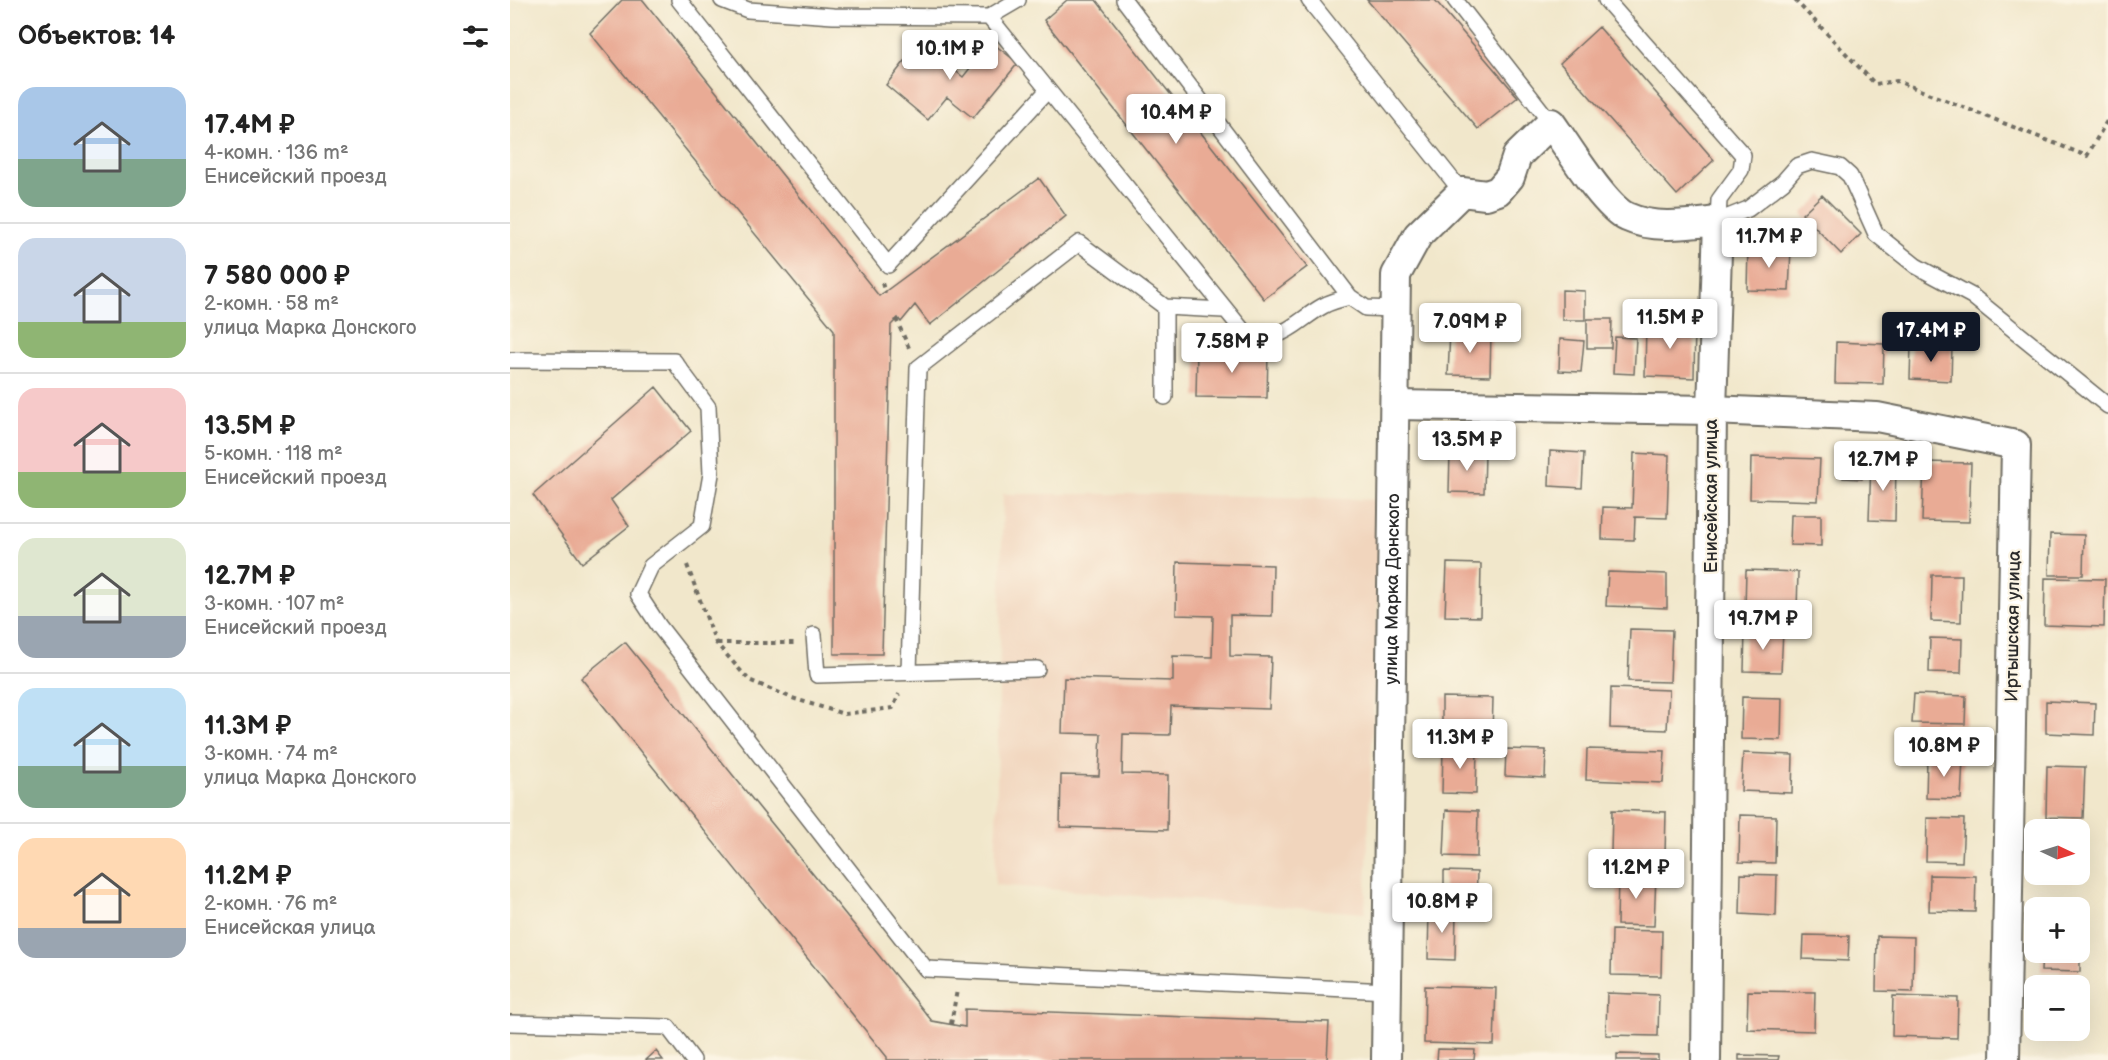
<!DOCTYPE html>
<html lang="ru">
<head>
<meta charset="utf-8">
<style>
	:root { --surface:#fff; --page:#f6f6f6; --text:#222; --muted:#767676; --line:#e0e0e0; --accent:#111827 }
	body { margin:0; font-family:"Balsamiq Sans",sans-serif; background:var(--page); color:var(--text); height:100vh; display:flex; flex-direction:column; font-size:22px; white-space:nowrap }
	* { box-sizing:border-box; margin:0 }
	p { font-size:20px; color:var(--muted) }
	.icon { flex:none; width:33px; height:33px; fill:none; stroke:currentColor; stroke-width:2; stroke-linecap:round; stroke-linejoin:round }
	.map { position:relative; flex:1; overflow:hidden }
	.details { display:flex; flex-direction:column; background:var(--surface); width:510px }
	.details>* { flex:none }
	.needle { width:39px; rotate:94deg }
	.buttons { position:absolute; left:1514px; top:819px; display:grid; gap:12px }
	.buttons a { display:grid; place-items:center; width:66px; height:66px; border-radius:12px; background:var(--surface); box-shadow:0 6px 24px #0002; font-size:30px }
	.price { position:absolute; translate:-50% -51px; padding:0 14px; border-radius:6px; background:#fff; color:#222; font-size:20px; line-height:39px; filter:drop-shadow(0 2px 3px #0008) }
	.price::after { content:''; position:absolute; left:50%; top:36px; width:18px; height:14px; margin-left:-9px; background:inherit; clip-path:polygon(0 0,100% 0,50% 100%) }
	.price.selected { background:var(--accent); color:#fff }
	ul { padding:0; list-style:none }
	li { display:flex; align-items:center; gap:18px; height:150px; padding:0 18px }
	li+li { border-top:2px solid var(--line) }
	li span { display:grid; place-items:center; flex:none; width:168px; height:120px; border-radius:18px; color:#555 }
	li>.icon { margin-inline-start:auto }
	span .icon { width:72px; height:72px; fill:#fffc; stroke-width:1 }
	li b { font-size:26px }
	h2 { display:flex; justify-content:space-between; align-items:center; height:72px; padding:0 18px; font-size:26px }
	main { display:flex; flex:1; min-height:0 }
	.map>svg:first-child { display:block }
</style>
</head>
<body>
<main>
<section class="details">
<h2>Объектов: 14<svg class="icon" aria-label="filters" viewBox="0 0 24 24"><path d="M4 7h16M4 17h16"/><circle cx="9" cy="7" r="2"/><circle cx="15" cy="17" r="2"/></svg></h2>
<ul>
<li><span style="background:linear-gradient(#a9c7e8 60%,#7fa58c 0)"><svg class="icon" aria-label="home" viewBox="0 0 24 24"><path d="M3 11l9-7 9 7M6 9v11h12V9"/></svg></span><div><b>17.4M ₽</b><p>4-комн. · 136 m²</p><p>Енисейский проезд</p></div></li>
<li><span style="background:linear-gradient(#c9d6e8 70%,#8fb573 0)"><svg class="icon" aria-label="home" viewBox="0 0 24 24"><path d="M3 11l9-7 9 7M6 9v11h12V9"/></svg></span><div><b>7 580 000 ₽</b><p>2-комн. · 58 m²</p><p>улица Марка Донского</p></div></li>
<li><span style="background:linear-gradient(#f6c9c9 70%,#8fb573 0)"><svg class="icon" aria-label="home" viewBox="0 0 24 24"><path d="M3 11l9-7 9 7M6 9v11h12V9"/></svg></span><div><b>13.5M ₽</b><p>5-комн. · 118 m²</p><p>Енисейский проезд</p></div></li>
<li><span style="background:linear-gradient(#dfe7d0 65%,#9aa5b1 0)"><svg class="icon" aria-label="home" viewBox="0 0 24 24"><path d="M3 11l9-7 9 7M6 9v11h12V9"/></svg></span><div><b>12.7M ₽</b><p>3-комн. · 107 m²</p><p>Енисейский проезд</p></div></li>
<li><span style="background:linear-gradient(#bfe0f5 65%,#7fa58c 0)"><svg class="icon" aria-label="home" viewBox="0 0 24 24"><path d="M3 11l9-7 9 7M6 9v11h12V9"/></svg></span><div><b>11.3M ₽</b><p>3-комн. · 74 m²</p><p>улица Марка Донского</p></div></li>
<li><span style="background:linear-gradient(#ffd9b3 75%,#9aa5b1 0)"><svg class="icon" aria-label="home" viewBox="0 0 24 24"><path d="M3 11l9-7 9 7M6 9v11h12V9"/></svg></span><div><b>11.2M ₽</b><p>2-комн. · 76 m²</p><p>Енисейская улица</p></div></li>
</ul>
</section>
<div class="map">
<svg width="1598" height="1060" viewBox="0 0 1598 1060">
	<rect width="100%" height="100%" fill="#fcf5e5"/>
	<filter id="ink" filterUnits="userSpaceOnUse"><feTurbulence type="fractalNoise" baseFrequency=".0167" numOctaves="2"/><feDisplacementMap in="SourceGraphic" scale="12" xChannelSelector="R" yChannelSelector="G"/><feConvolveMatrix kernelMatrix="1 2 1 2 8 2 1 2 1" color-interpolation-filters="sRGB"/></filter>
	<filter id="wash" filterUnits="userSpaceOnUse"><feTurbulence type="fractalNoise" baseFrequency=".008" numOctaves="4" result="noise"/><feDisplacementMap in="SourceGraphic" scale="24" xChannelSelector="R" yChannelSelector="G"/><feGaussianBlur stdDeviation="1.35" result="paint"/><feColorMatrix in="noise" values="0 0 0 0 0 0 0 0 0 0 0 0 0 0 0 0 0 1.4 0 .05"/><feComposite in="paint" operator="in"/></filter>
	<g filter="url(#wash)">
		<rect width="100%" height="100%" fill="#f1e7cb"/>
		<path fill="#f1d5bd" d="M493,494H675L872,500L855,913L485,885Z"/>
		<g id="blocks">
			<path fill="#e9ab95" d="M112,0H133L369,296L529,178L556,216L420,325L405,305L391,322L388,318L381,325L372,654H324V330L80,33Z
				M557,0H586L797,267L754,299L534,20Z
				M857,0H925L1008,97L968,129Z
				M1089,27L1204,160L1167,195L1050,63Z
				M410,42L453,77L481,42L508,63L463,118L437,97L418,120L376,85Z
				M1312,195L1351,234L1331,254L1292,214Z
				M1238,248L1281,249L1279,291L1237,290Z
				M1052,290L1075,291V320H1052Z
				M1077,319H1102L1101,348H1077Z
				M1136,323L1185,324L1184,378L1135,376Z
				M940,331L981,332L980,376L938,375Z
				M1105,337L1126,338L1124,374L1103,373Z
				M1050,339L1074,341L1071,372L1049,371Z
				M1326,342L1374,344L1373,384L1325,383Z
				M1401,345L1442,346L1441,381L1400,379Z
				M687,350L758,352L757,398L686,397Z
				M146,387L181,431L101,500L119,526L72,563L23,495Z
				M1333,449L1353,450L1352,479L1333,478Z
				M1040,451L1074,453L1072,488L1039,486Z
				M940,452L975,453L974,493L939,492Z
				M1124,453L1159,455L1157,518L1125,517L1124,540L1092,539L1093,507L1122,508Z
				M1241,457L1310,459L1308,501L1240,499Z
				M1361,462L1386,463L1385,521L1359,520Z
				M1414,462L1461,463L1459,522L1412,521Z
				M1281,515H1311V546L1280,545Z
				M1540,534L1574,535L1573,575H1539Z
				M667,562L763,565L762,616L720,615V656L761,657L759,709L661,706L660,735L613,734L612,774L658,775L657,830L550,827L551,775L589,776L591,734L552,733L554,678L663,681V656L702,657L703,616L666,615Z
				M937,563L971,564L970,617L935,616Z
				M1236,570L1288,572L1287,611L1235,609Z
				M1098,572L1157,574V608L1096,606Z
				M1422,575H1452L1451,622L1421,621Z
				M1535,578L1595,579L1594,627L1534,625Z
				M1120,629L1162,630L1160,682L1118,681Z
				M1235,630L1273,631L1271,672L1234,671Z
				M1420,638L1452,639L1451,673L1419,672Z
				M115,642L422,1021L455,1027V1009L819,1022L817,1060H377V1057L71,678Z
				M1101,688L1159,690L1157,730L1100,728Z
				M1404,694L1456,696L1455,724L1402,723Z
				M932,697L983,698L982,735L932,733Z
				M1232,697L1272,698L1271,740L1231,739Z
				M1536,701L1585,703L1584,735L1536,733Z
				M933,747L967,748L966,794L932,793Z
				M996,749L1036,750L1035,778L995,776Z
				M1077,749L1155,751L1153,783L1076,780Z
				M1233,753L1283,755L1282,793L1231,791Z
				M1417,758L1453,759L1451,799L1416,798Z
				M1537,766L1575,767L1573,818L1536,817Z
				M936,810L968,811L967,857L934,856Z
				M1102,810L1156,812L1155,855L1101,854Z
				M1230,815L1266,816L1265,863L1229,862Z
				M1417,818L1454,819L1452,862L1416,861Z
				M1537,823L1574,824L1573,864H1569V830H1536Z
				M934,871L967,872L966,906L934,905Z
				M1108,874L1146,875L1144,926L1107,925Z
				M1231,874L1267,875L1266,916L1230,914Z
				M1420,875L1466,876L1465,912L1419,911Z
				M919,909L946,910L945,960L918,959Z
				M1102,930L1152,931L1151,976L1101,975Z
				M1294,935L1339,936L1338,961L1293,959Z
				M1367,936L1404,937L1403,992L1366,991Z
				M1532,952H1570V972L1531,971Z
				M915,986L986,988L984,1045L914,1043Z
				M1238,991L1305,992L1304,1031L1237,1029Z
				M1097,993L1149,995L1148,1036L1096,1035Z
				M1383,996L1448,998L1447,1038L1382,1036Z
				M928,1049L965,1050L964,1060H927Z
				M146,1051L153,1060H136Z
				M1107,1054L1148,1055V1060H1107Z
				M1229,1055L1269,1056L1268,1060H1229Z"/>
		</g>
	</g>
	<g filter="url(#ink)">
		<use href="#blocks" fill-opacity="0" stroke="#706d63" stroke-width="1.5"/>
		<g fill="none" stroke-linecap="round" stroke-linejoin="round">
			<g stroke="#706d63" stroke-width="18">
				<path id="lane" d="M169,0L378,265L538,90
					M212,0L238,10L323,16L479,17L734,332C772,346 784,322 813,306C822,301 831,299 840,297L856,308L885,309
					M614,0L840,297
					M799,0L952,192
					M945,0L1041,123
					M1096,0L1233,155L1231,170L1209,200L1208,221L1238,209L1273,182L1287,166L1302,161L1330,167L1340,176L1366,234L1406,266L1462,296L1598,406
					M479,17L508,0
					M0,360L164,361L198,407L201,474L192,526L141,566L128,594L149,626L416,969L878,991
					M655,397V307L713,310
					M304,635L307,675L527,669
					M399,672L408,368L569,243L655,307
					M0,1023L158,1027L183,1060"/>
			</g>
			<g stroke="#706d63" stroke-width="32">
				<g id="street">
					<path d="M885,405L1202,410L1367,417L1506,445L1495,1060"/>
					<path id="s1" d="M876,1060L886,275L908,235L952,192L976,195L988,191L1000,177L1007,156L1041,123C1057,145 1094,207 1117,217C1145,230 1179,224 1208,221L1202,410L1196,1060"/>
				</g>
			</g>
			<path stroke="#706d63" stroke-width="4" stroke-dasharray="4.5 4.5" stroke-linecap="butt" d="M1285,0L1365,84L1387,81L1577,156L1598,119
				M372,283L375,293
				M386,319L400,350
				M177,565L206,643L239,680L282,698L334,714L383,708L389,694
				M207,643H284
				M441,1024L447,990"/>
			<use href="#lane" stroke="#fff" stroke-width="15"/>
			<use href="#street" stroke="#fff" stroke-width="28"/>
		</g>
	</g>
	<g text-anchor="middle" dominant-baseline="central" stroke-width="4.5" stroke-linejoin="round" paint-order="stroke">
		<g font-size="18" fill="#2b2b2b" stroke="#fcf5e5">
			<text transform="translate(1201 496) rotate(-90)">Енисейская улица</text>
			<text stroke="none"><textPath href="#s1" startOffset="471">улица Марка Донского</textPath></text>
			<text transform="translate(1503 626) rotate(-89)">Иртышская улица</text>
		</g>
	</g>
</svg>
<div class="buttons">
<a><svg class="needle" viewBox="-14 -14 28 28"><path d="M0-13l5 13h-10z" fill="#e53935"/><path d="M0 13l5-13h-10z" fill="#767676"/></svg></a>
<a>+</a>
<a>−</a>
</div>
<b class="price" style="left:440px;top:81px">10.1M ₽</b>
<b class="price" style="left:666px;top:145px">10.4M ₽</b>
<b class="price" style="left:1259px;top:269px">11.7M ₽</b>
<b class="price" style="left:1160px;top:350px">11.5M ₽</b>
<b class="price" style="left:960px;top:354px">7.09M ₽</b>
<b class="price selected" style="left:1421px;top:363px">17.4M ₽</b>
<b class="price" style="left:722px;top:374px">7.58M ₽</b>
<b class="price" style="left:957px;top:472px">13.5M ₽</b>
<b class="price" style="left:1373px;top:492px">12.7M ₽</b>
<b class="price" style="left:1253px;top:651px">19.7M ₽</b>
<b class="price" style="left:950px;top:770px">11.3M ₽</b>
<b class="price" style="left:1434px;top:778px">10.8M ₽</b>
<b class="price" style="left:1126px;top:900px">11.2M ₽</b>
<b class="price" style="left:932px;top:934px">10.8M ₽</b>
</div>
</main>
</body>
</html>
